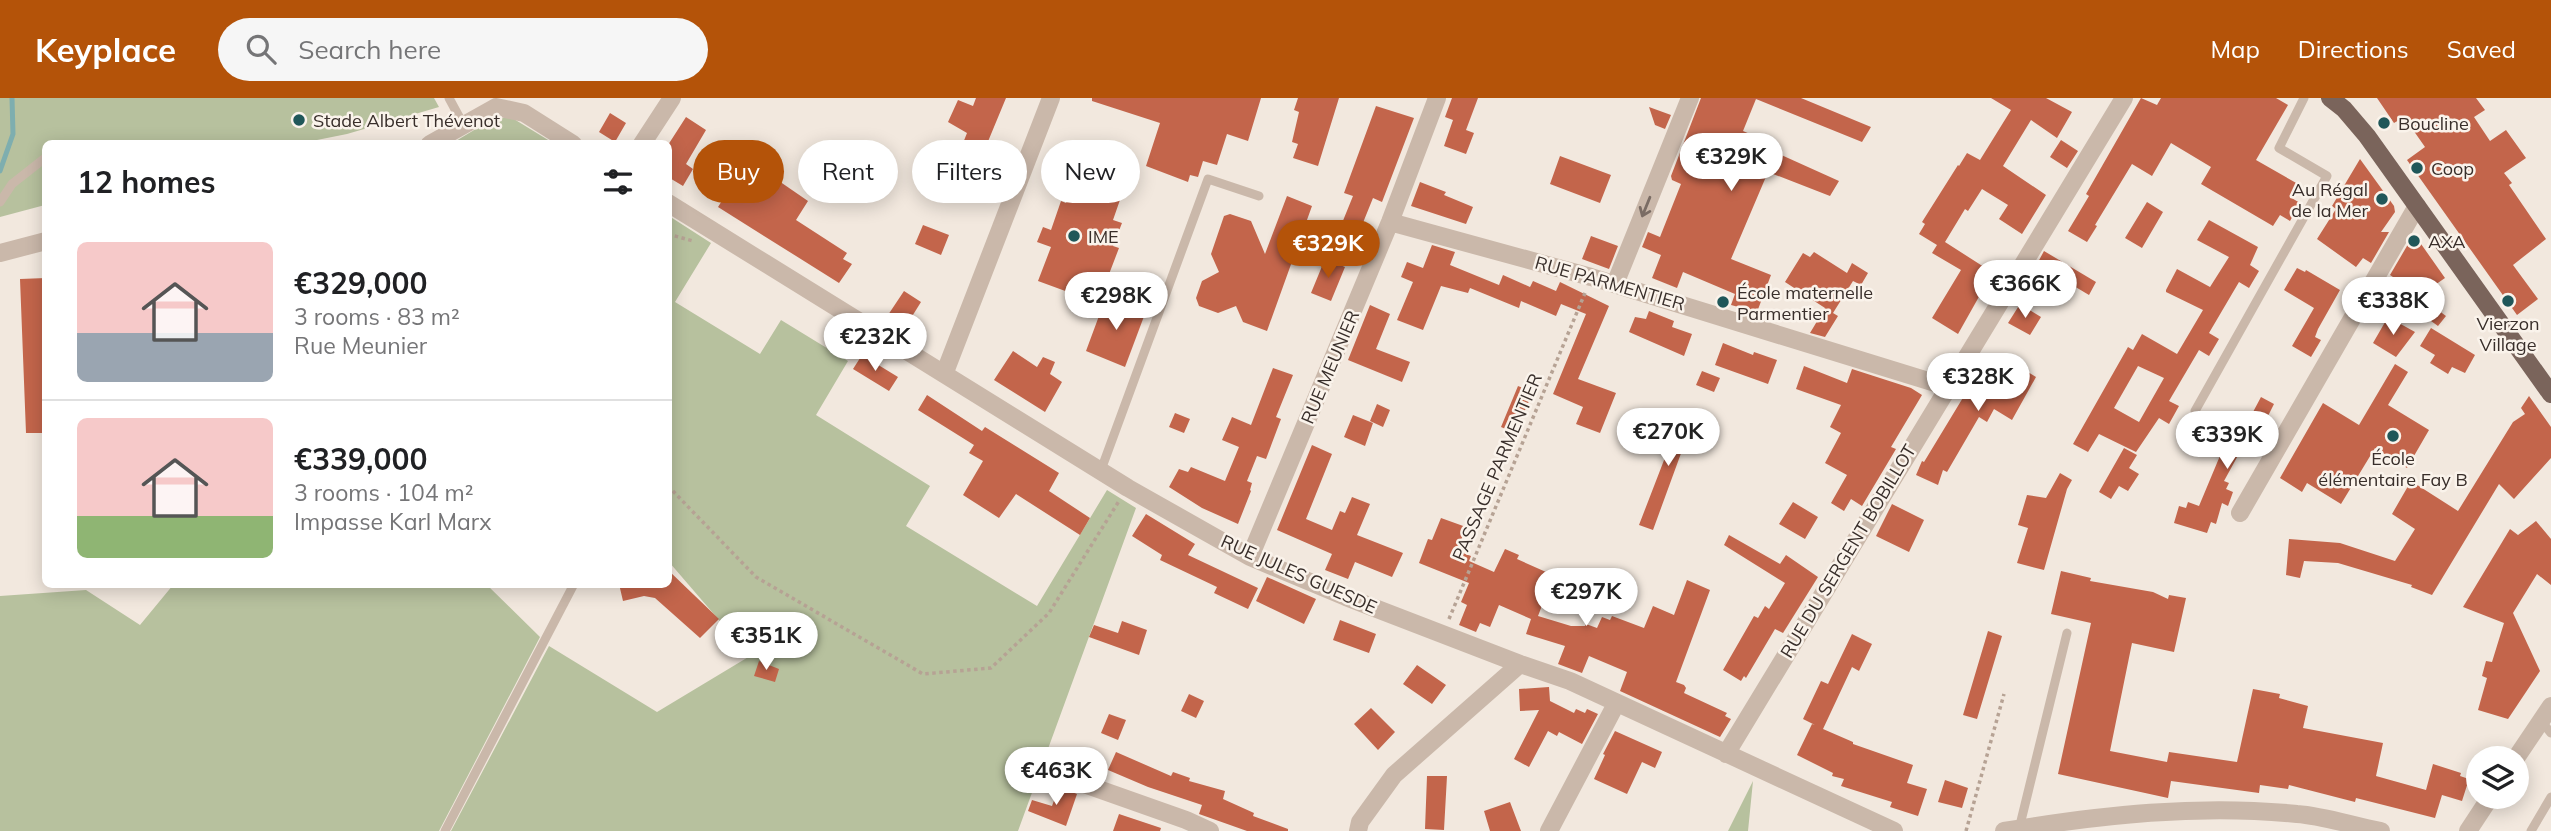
<!DOCTYPE html>
<html lang="en">
<head>
<meta charset="utf-8">
<style>
	:root { --surface:#fff; --page:#f6f6f6; --text:#202124; --muted:#757577; --line:#e0e0e0; --accent:#b45309 }
	body { margin:0; font-family:Mulish,sans-serif; background:var(--page); color:var(--text); height:100vh; display:flex; flex-direction:column; font-size:26px; white-space:nowrap }
	* { box-sizing:border-box; margin:0 }
	p { font-size:23px; color:var(--muted) }
	.icon { flex:none; width:38px; height:38px; fill:none; stroke:currentColor; stroke-width:2; stroke-linecap:round; stroke-linejoin:round }
	.map { position:relative; flex:1; overflow:hidden }
	.panel { position:absolute; left:42px; top:42px; width:630px; height:448px; display:flex; flex-direction:column; background:var(--surface); border-radius:10px; box-shadow:0 4px 18px #0003 }
	.panel>* { flex:none }
	.top-card { position:absolute; left:693px; top:42px; width:665px; height:63px; display:flex; gap:14px }
	.tools { position:absolute; left:2466px; top:648px; display:grid; gap:14px }
	.tools a { display:grid; place-items:center; width:63px; height:63px; border-radius:50%; background:var(--surface); box-shadow:0 4px 18px #0003; font-size:35px }
	.price { position:absolute; translate:-50% -60px; padding:0 16px; border-radius:24px; background:#fff; color:#222; font-size:23px; line-height:46px; filter:drop-shadow(0 2px 4px #0008) }
	.price::after { content:''; position:absolute; left:50%; top:42px; width:21px; height:16px; margin-left:-10px; background:inherit; clip-path:polygon(0 0,100% 0,50% 100%) }
	.price.active { background:var(--accent); color:#fff }
	ul { padding:0; list-style:none }
	li { display:flex; align-items:center; gap:21px; height:175px; padding:0 35px }
	li+li { border-top:2px solid var(--line) }
	li span { display:grid; place-items:center; flex:none; width:196px; height:140px; border-radius:10px; color:#555 }
	li>.icon { margin-inline-start:auto }
	span .icon { width:84px; height:84px; fill:#fffc; stroke-width:1 }
	li b { font-size:30px }
	h2 { display:flex; justify-content:space-between; align-items:center; height:84px; padding:0 35px; font-size:30px }
	.tag { padding:0 24px; border-radius:32px; background:var(--surface); box-shadow:0 4px 18px #0003; font-size:24px; line-height:63px }
	.tag.active { background:var(--accent); color:#fff }
	header { display:flex; align-items:center; gap:42px; box-sizing:border-box; height:98px; padding:0 35px; background:var(--accent); color:#fff }
	header strong { font-size:33px }
	nav { display:flex; gap:38px; margin-inline-start:auto; font-size:24px }
	.search { width:490px; height:63px; background:var(--page); display:flex; align-items:center; gap:18px; box-sizing:border-box; padding:0 24px; border-radius:38px; color:var(--muted); font-size:26px }
	.map>svg:first-child { display:block }
</style>
</head>
<body>
<header>
<strong>Keyplace</strong>
<div class="search"><svg class="icon" aria-label="search" viewBox="0 0 24 24"><circle cx="10" cy="10" r="6"/><path d="M15 15l6 6"/></svg>Search here</div>
<nav><a>Map</a><a>Directions</a><a>Saved</a></nav>
</header>
<div class="map">
<svg width="2551" height="733" viewBox="0 0 2551 733">
	<rect width="100%" height="100%" fill="#f2e8de"/>
	<path fill="#b7c19e" d="M0,0H434L439,9L347,36L302,45L46,46L45,107L0,119Z
		M509,18L553,45L451,46L484,26Z
		M669,118L711,145L675,204L760,256L781,222L848,263L816,317L930,388L906,428L1037,508L1107,392L1136,410L1018,733H451L549,548L657,614L750,558L669,464Z
		M173,487H487L540,539L439,733H0V498L86,492L140,527Z
		M1753,683L1748,733H1728Z"/>
	<g fill="none" stroke-linecap="round" stroke-linejoin="round">
		<path stroke="#7eaeaf" stroke-width="5" d="M0,73L13,36L12,0"/>
	</g>
	<path fill="#c3654b" fill-rule="evenodd" d="M976,0H1006L965,99L939,88L953,58L957,60L967,35L948,24L958,2L973,8Z
		M1092,0H1261L1248,43L1227,36L1217,67L1203,63L1198,79L1190,77L1188,84L1146,68L1160,25L1092,3Z
		M1298,0H1339L1318,68L1293,60L1298,46L1292,44L1299,14L1294,12Z
		M1452,0H1478L1466,32L1474,35L1466,56L1444,48L1453,22L1445,19Z
		M1701,0H1801L1871,29L1862,44L1756,1L1743,33L1773,46L1770,52L1839,83L1830,98L1768,74L1731,161L1771,177L1757,214L1731,207L1735,196L1683,174L1677,190L1652,180L1661,157L1642,149L1648,134L1660,139L1681,86L1672,82L1671,78Z
		M1991,0H2046L2072,14L2057,40L2031,22L2003,68L2046,97L2022,136L1999,121L2008,107L1982,91L1968,113L1965,111L1945,144L1984,169L1975,182L1985,188L1958,236L1932,220L1961,172L1932,155L1937,147L1919,136L1925,126L1922,124L1958,67L1959,68L1967,55L1980,62L2011,12Z
		M2141,0L2157,7L2161,0H2276L2288,7L2256,62L2298,86L2290,99L2300,105L2290,123L2280,117L2273,128L2201,86L2211,69L2171,45L2152,78L2132,66L2095,127L2097,128L2087,144L2068,133L2089,98L2086,96Z
		M2377,0H2476L2485,12L2474,19L2490,43L2506,32L2526,60L2504,75L2512,85L2509,87L2546,141L2513,167L2538,201L2517,217L2407,62L2425,49L2404,19L2394,25Z
		M1376,8L1414,20L1382,104L1373,100L1356,142L1338,135L1353,98L1344,95Z
		M1649,9L1671,17L1665,31L1655,27Z
		M610,15L626,25L615,44L599,34Z
		M686,19L706,32L686,66L693,71L683,88L668,79V47Z
		M2061,42L2078,53L2067,70L2050,59Z
		M1560,58L1611,77L1600,105L1550,86Z
		M2360,61L2394,108L2395,114L2381,134H2389L2371,165L2363,160L2356,169L2317,141L2336,111L2332,108Z
		M1097,75L1112,80L1107,93L1121,99L1113,122L1122,125L1113,148L1119,150L1098,205L1038,183L1051,149L1037,144L1043,129L1051,132L1061,103L1066,105L1075,82L1092,89Z
		M776,81L808,103L796,122L847,155L843,161L852,166L839,185L718,109L732,87L753,99L763,82L772,87Z
		M1420,84L1446,94L1444,97L1473,109L1466,126L1411,108Z
		M1287,98L1312,108L1267,233L1243,224L1236,208L1218,215L1199,208L1196,200L1202,183L1219,174L1211,156L1224,118L1230,116L1251,123L1265,156Z
		M2147,104L2163,114L2142,150L2125,140Z
		M2209,122L2258,149L2250,167L2259,173L2249,190L2239,184L2209,235L2219,241L2209,258L2199,252L2169,303L2179,308L2169,326L2159,320L2136,354L2099,336L2088,354L2073,346L2128,249L2133,252L2142,236L2177,256L2203,212L2166,194V192L2177,171L2210,189L2229,159L2197,142ZM2138,268L2164,280L2139,324L2114,310Z
		M923,127L949,137L941,157L915,146Z
		M2414,136L2445,180L2419,198L2446,218L2438,228L2392,195L2399,183L2390,177Z
		M1591,138L1618,148L1609,171L1582,161Z
		M1432,147L1455,154L1450,167L1499,187L1503,177L1530,189L1533,183L1556,193L1560,184L1609,208L1578,281L1616,295L1600,335L1576,326L1583,309L1553,296L1586,216L1561,206L1556,218L1521,203L1519,210L1470,190L1468,195L1441,188L1423,232L1397,222L1413,184L1401,179L1407,164L1423,170Z
		M2044,153L2096,184L2089,197L2037,166Z
		M1814,154L1847,175L1852,165L1868,175L1861,187L1853,183L1833,215L1838,218L1825,239L1810,235L1825,210L1785,184L1803,155L1810,159Z
		M1325,161L1345,169L1331,203L1311,195Z
		M2297,170L2305,174L2306,172L2340,192L2318,231L2315,239L2321,242L2311,259L2292,248L2314,210L2284,192Z
		M46,180V335H26L20,181Z
		M904,193L921,204L906,228L888,217Z
		M1106,199L1146,213L1125,269L1086,253Z
		M2020,206L2041,219L2030,237L2008,225Z
		M1370,207L1390,216L1376,251L1410,264L1402,284L1348,262Z
		M1649,213L1674,223L1672,229L1692,236L1684,258L1629,234L1635,219L1646,221Z
		M2388,219L2415,234L2396,259L2373,245Z
		M2431,230L2475,257L2465,275L2452,269L2448,276L2430,265L2435,257L2420,248Z
		M1723,245L1753,257L1754,254L1777,262L1768,286L1715,267Z
		M1013,253L1037,269L1043,259L1055,264L1050,276L1062,284L1045,314L994,282Z
		M862,257L898,279L889,293L853,271Z
		M1989,262L2003,270L2008,262L2036,279L2012,322L1994,311L1987,324L1979,319L1947,374L1943,372L1938,387L1916,377L1922,363L1924,364L1984,265L1986,267Z
		M2395,266L2408,274L2388,307L2429,332L2407,370L2375,350L2341,406L2307,385L2302,394L2280,380L2323,305L2359,327Z
		M1804,268L1847,285L1852,271L1911,290L1922,297L1891,349L1896,351L1862,408L1851,401L1844,413L1831,405L1847,377L1825,365L1841,335L1830,329L1841,307L1796,291Z
		M1273,270L1293,277L1276,319L1281,321L1266,361L1257,358L1247,383L1252,385L1250,392L1251,393L1238,426L1202,410L1169,389L1179,371L1188,374L1191,369L1225,383L1239,349L1222,342L1232,319L1251,327Z
		M1702,273L1720,280L1714,294L1696,287Z
		M1518,288L1533,294L1515,335L1501,329Z
		M927,297L982,333L985,329L1059,375L1049,393L1090,420L1080,437L1016,396L999,420L963,397L983,363L969,355L974,347L918,312Z
		M2529,298L2551,329V360L2514,401L2499,386L2432,497L2411,489L2412,487L2338,465L2304,463L2300,480L2286,477L2289,441L2340,445L2395,463L2415,431L2392,416L2411,383L2458,413L2513,324L2525,316L2521,310Z
		M2261,299L2274,306L2265,324L2272,328L2255,359L2241,352L2224,383L2229,385L2226,391L2233,394L2228,408L2222,405L2216,426L2211,424L2207,435L2174,425L2179,408L2186,410L2188,404L2199,408L2222,353L2224,354L2241,327L2245,329Z
		M1377,306L1390,312L1383,329L1370,323Z
		M1679,311L1695,317L1653,432L1639,427L1671,344L1667,342Z
		M1175,315L1190,321L1184,335L1169,329Z
		M1353,317L1373,325L1365,348L1344,339Z
		M1312,347L1332,356L1306,421L1332,432L1340,413L1345,415L1352,399L1370,406L1357,437L1403,455L1392,479L1355,464L1348,481L1325,472L1332,456L1277,432Z
		M2124,350L2137,357L2129,370L2139,376L2128,393L2119,388L2111,401L2099,394Z
		M2060,375L2072,382L2067,391L2044,472L2017,465L2028,430L2018,427L2027,397L2046,400Z
		M1793,404L1818,419L1805,441L1779,426Z
		M1892,406L1924,422L1909,454L1876,438Z
		M1146,416L1195,446L1188,457L1258,490L1248,511L1214,495L1217,489L1160,462L1162,457L1132,438Z
		M1441,420L1466,429L1457,453L1471,458L1469,463L1494,474L1505,451L1519,457L1517,461L1546,474L1543,481L1551,484L1538,518L1571,528H1585L1586,526L1597,530L1602,519L1610,522L1612,518L1644,530L1653,508L1674,517L1687,482L1710,492L1676,584L1684,587L1686,590L1684,595L1727,615L1725,618L1731,621L1720,639L1620,593L1627,574L1589,558L1582,575L1558,566L1565,548L1526,536L1531,521L1499,507L1490,529L1480,525L1476,534L1459,527L1467,507L1461,504L1469,485L1419,465L1428,441L1432,442Z
		M2536,423L2551,441V487L2537,476L2513,515L2540,573L2508,621L2478,612L2487,580L2482,578L2486,563L2492,564L2504,525L2463,509L2510,431L2518,437Z
		M1729,437L1780,466L1786,457L1818,479L1783,535L1775,531L1746,580L1744,578L1741,583L1723,572L1754,518L1758,520L1765,508L1769,511L1785,485L1724,447Z
		M668,472L719,521L700,540L655,500L644,498L623,503L619,486H668Z
		M2061,473L2091,480L2090,483L2153,494L2168,501L2169,497L2186,500L2174,554L2132,545L2110,653L2167,664L2169,654L2237,664L2253,591L2280,596L2279,600L2308,608L2303,630L2383,645L2376,678L2426,692L2433,666L2461,675L2460,678L2469,681L2462,703L2442,697L2435,720L2356,700L2355,704L2289,687L2288,691L2260,687L2259,695L2171,683L2168,700L2058,676L2091,525L2051,516Z
		M1267,479L1316,501L1304,526L1256,503Z
		M1340,522L1376,536L1369,555L1333,542Z
		M1122,523L1147,532L1139,557L1089,539L1094,527L1118,535Z
		M1988,533L2002,538L1977,621L1963,617Z
		M1852,536L1872,546L1859,573L1852,569L1823,631L1853,644V646L1913,667L1907,685L1927,691L1918,718L1890,709L1892,704L1841,688L1844,681L1832,678L1833,675L1797,657L1812,626L1815,627L1803,621L1821,583L1828,586Z
		M759,563L779,571L775,584L754,578Z
		M1417,567L1446,587L1432,606L1403,586Z
		M1549,589L1550,603L1574,615L1576,611L1585,615L1587,611L1598,616L1582,646L1559,634L1557,638L1548,633L1529,669L1514,661L1539,612L1520,613L1519,591Z
		M1189,596L1204,603L1196,620L1181,613Z
		M1371,610L1395,634L1378,652L1354,626Z
		M1109,616L1126,622L1118,642L1101,635Z
		M1615,633L1662,654L1655,670L1642,664L1627,696L1594,681L1605,657L1603,656Z
		M1116,654L1171,678L1173,674L1190,680L1189,683L1225,693L1223,701L1254,715L1253,718L1288,731V733H1247L1199,716L1202,707L1148,689L1108,672Z
		M1427,678H1447L1444,732L1425,731Z
		M1945,682L1968,690L1962,710L1938,704Z
		M1059,689L1077,696L1066,728L1028,713L1032,702L1052,708Z
		M1510,704L1521,733H1490L1484,713Z
		M1119,716L1161,730L1160,733H1113Z"/>
	<g fill="none" stroke-linecap="round" stroke-linejoin="round">
		<path stroke="#b6a294" stroke-width="3.5" stroke-dasharray="3.5 3.5" stroke-linecap="butt" d="M668,136L693,143
			M668,388L756,479L923,576L991,570L1049,515L1119,403
			M1449,521L1585,195
			M1966,733L2004,596"/>
		<path stroke="#cab8aa" stroke-width="9" d="M449,0L463,26
			M0,104L12,86L45,60
			M2195,313L2327,78L2279,50L2304,0
			M1101,372L1208,81L1259,98
			M2541,623L2551,635
			M2019,731L2067,535
			M445,733L574,486
			M2531,733L2551,699"/>
		<path stroke="#cab8aa" stroke-width="18" d="M430,46L496,9L524,15L573,46
			M642,46L672,0
			M668,105L1128,390L1250,459L1346,499L1520,566L1570,583L1894,733
			M1390,124L1591,179L1948,289
			M0,155L46,143
			M1615,186L1690,0
			M945,274L1051,0
			M2240,415L2417,108
			M1250,459L1390,124L1437,0
			M1726,656L2124,0
			M2516,660L2551,608
			M1053,675L1186,722L1210,733
			M1358,733L1360,724L1394,677L1520,566
			M1549,733L1616,606
			M2004,733C2101,717 2199,706 2297,716C2325,718 2353,728 2381,733
			M2468,733L2491,698"/>
		<path stroke="#7a645b" stroke-width="18" d="M2330,0L2344,11L2367,38L2551,296"/>
	</g>
	<defs><path id="oneway-shaft" d="M-6 0H5M1.5-3L5.5 0L1.5 3" fill="none" stroke-width="1.6" stroke-linecap="round" stroke-linejoin="round" transform="scale(1.75)"/></defs>
	<use stroke="#7a6c64" href="#oneway-shaft" transform="translate(1646 109) rotate(112)"/>
	<g fill="#205759" stroke="#faf3eb" stroke-width="2.5">
		<circle cx="299" cy="22" r="7"/>
		<circle cx="2384" cy="25" r="7"/>
		<circle cx="2417" cy="70" r="7"/>
		<circle cx="2382" cy="101" r="7"/>
		<circle cx="1074" cy="138" r="7"/>
		<circle cx="2414" cy="143" r="7"/>
		<circle cx="2508" cy="203" r="7"/>
		<circle cx="1723" cy="204" r="7"/>
		<circle cx="2393" cy="338" r="7"/>
	</g>
	<g text-anchor="middle" dominant-baseline="central" stroke-width="5" stroke-linejoin="round" paint-order="stroke">
		<g font-size="18" fill="#382e2a" stroke="#faf3eb" text-anchor="start">
			<text x="313" y="22">Stade Albert Thévenot</text>
			<text x="2398" y="25">Boucline</text>
			<text x="2431" y="70">Coop</text>
			<text x="2368" y="91" text-anchor="end">Au Régal<tspan x="2368" dy="21">de la Mer</tspan></text>
			<text x="1088" y="138">IME</text>
			<text x="2428" y="143">AXA</text>
			<text x="1737" y="194">École maternelle<tspan x="1737" dy="21">Parmentier</tspan></text>
			<text x="2508" y="225" text-anchor="middle">Vierzon<tspan x="2508" dy="21">Village</tspan></text>
			<text x="2393" y="360" text-anchor="middle">École<tspan x="2393" dy="21">élémentaire Fay B</tspan></text>
		</g>
		<g font-size="18" fill="#382e2a" stroke="#faf3eb">
			<text transform="translate(1610 185) rotate(16)">RUE PARMENTIER</text>
			<text transform="translate(1330 269) rotate(-67)">RUE MEUNIER</text>
			<text transform="translate(1497 369) rotate(-67)">PASSAGE PARMENTIER</text>
			<text transform="translate(1848 453) rotate(-59)">RUE DU SERGENT BOBILLOT</text>
			<text transform="translate(1299 476) rotate(24)">RUE JULES GUESDE</text>
		</g>
	</g>
</svg>
<div class="tools">
<a><svg class="icon" aria-label="layers" viewBox="0 0 24 24"><path d="M12 4l9 5-9 5-9-5zM3 14l9 5 9-5"/></svg></a>
</div>
<b class="price" style="left:1731px;top:95px">€329K</b>
<b class="price active" style="left:1328px;top:182px">€329K</b>
<b class="price" style="left:2025px;top:222px">€366K</b>
<b class="price" style="left:1116px;top:234px">€298K</b>
<b class="price" style="left:2393px;top:239px">€338K</b>
<b class="price" style="left:875px;top:275px">€232K</b>
<b class="price" style="left:1978px;top:315px">€328K</b>
<b class="price" style="left:1668px;top:370px">€270K</b>
<b class="price" style="left:2227px;top:373px">€339K</b>
<b class="price" style="left:1586px;top:530px">€297K</b>
<b class="price" style="left:766px;top:574px">€351K</b>
<b class="price" style="left:1056px;top:709px">€463K</b>
<div class="top-card">
<a class="tag active">Buy</a>
<a class="tag">Rent</a>
<a class="tag">Filters</a>
<a class="tag">New</a>
</div>
<section class="panel">
<h2>12 homes<svg class="icon" aria-label="filters" viewBox="0 0 24 24"><path d="M4 7h16M4 17h16"/><circle cx="9" cy="7" r="2"/><circle cx="15" cy="17" r="2"/></svg></h2>
<ul>
<li><span style="background:linear-gradient(#f6c9c9 65%,#9aa5b1 0)"><svg class="icon" aria-label="home" viewBox="0 0 24 24"><path d="M3 11l9-7 9 7M6 9v11h12V9"/></svg></span><div><b>€329,000</b><p>3 rooms · 83 m²</p><p>Rue Meunier</p></div></li>
<li><span style="background:linear-gradient(#f6c9c9 70%,#8fb573 0)"><svg class="icon" aria-label="home" viewBox="0 0 24 24"><path d="M3 11l9-7 9 7M6 9v11h12V9"/></svg></span><div><b>€339,000</b><p>3 rooms · 104 m²</p><p>Impasse Karl Marx</p></div></li>
</ul>
</section>
</div>
</body>
</html>
